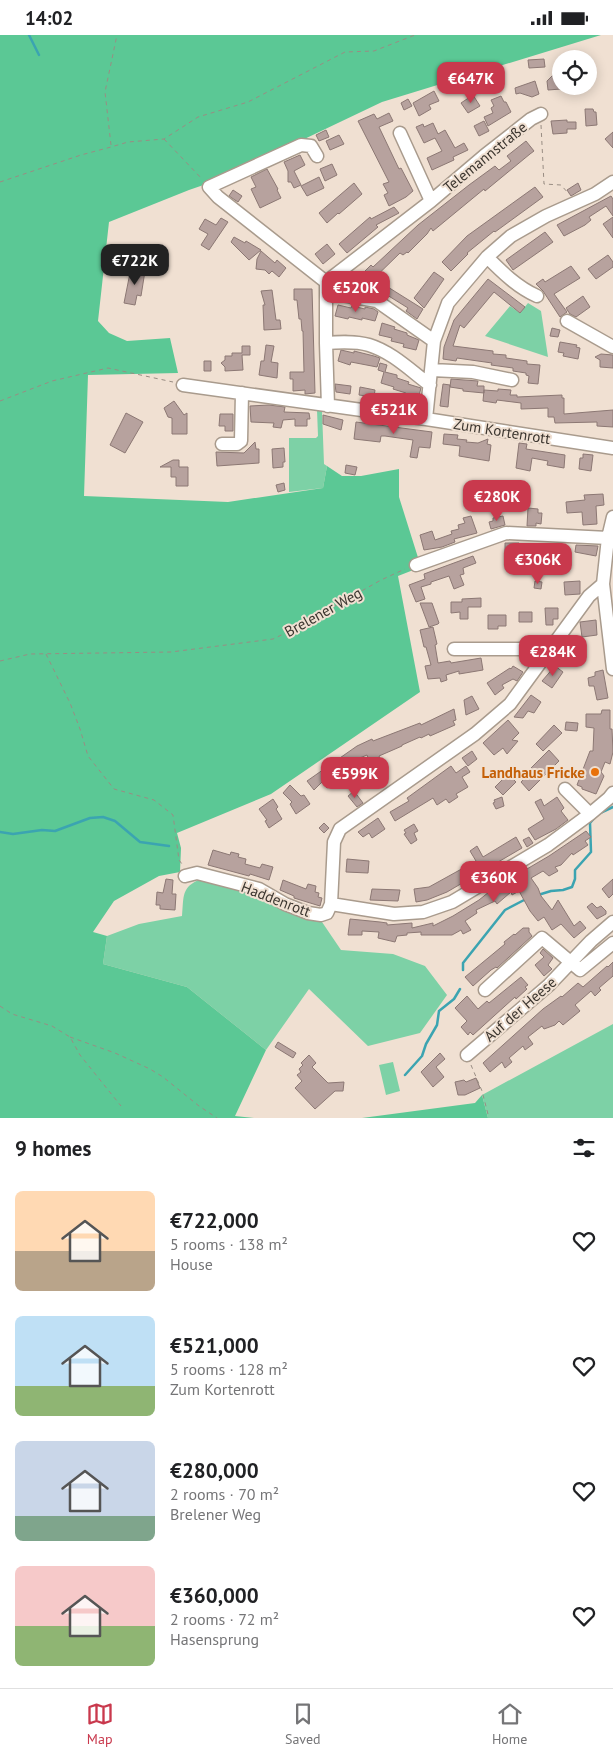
<!DOCTYPE html>
<html lang="en">
<head>
<meta charset="utf-8">
<style>
	:root { --surface:#fff; --page:#f2f2f2; --text:#202124; --muted:#757577; --line:#e0e0e0; --accent:#c9394d }
	body { margin:0; font-family:"PT Sans",sans-serif; background:var(--page); color:var(--text); height:100vh; display:flex; flex-direction:column; font-size:19px; white-space:nowrap }
	* { box-sizing:border-box; margin:0 }
	p { font-size:16px; color:var(--muted) }
	.icon { flex:none; width:28px; height:28px; fill:none; stroke:currentColor; stroke-width:2; stroke-linecap:round; stroke-linejoin:round }
	.map { position:relative; height:1083px; overflow:hidden }
	.panel { display:flex; flex-direction:column; background:var(--surface); flex:1 }
	.panel>* { flex:none }
	.fabs { position:absolute; left:552px; top:15px; display:grid; gap:10px }
	.fabs a { display:grid; place-items:center; width:45px; height:45px; border-radius:50%; background:var(--surface); box-shadow:0 2px 12px #0003; font-size:25px }
	.price { position:absolute; translate:-50% -42px; padding:0 11px; border-radius:10px; background:var(--accent); color:#fff; font-size:16px; line-height:32px; filter:drop-shadow(0 1px 2px #0008) }
	.price::after { content:''; position:absolute; left:50%; top:30px; width:15px; height:11px; margin-left:-8px; background:inherit; clip-path:polygon(0 0,100% 0,50% 100%) }
	.price.active { background:#222; color:#fff }
	ul { padding:0; list-style:none }
	li { display:flex; align-items:center; gap:15px; height:125px; padding:0 15px }
	li span { display:grid; place-items:center; flex:none; width:140px; height:100px; border-radius:8px; color:#555 }
	li>.icon { margin-inline-start:auto }
	span .icon { width:60px; height:60px; fill:#fffc; stroke-width:1 }
	li b { font-size:21px }
	h2 { display:flex; justify-content:space-between; align-items:center; height:60px; padding:0 15px; font-size:21px }
	.status { display:flex; justify-content:space-between; align-items:center; height:35px; padding:0 25px; background:var(--surface); direction:ltr }
	.status svg { height:14px; fill:currentColor }
	.tab-bar { display:flex; justify-content:space-around; align-items:center; height:70px; border-top:1px solid var(--line); background:var(--surface); font-size:14px; color:var(--muted) }
	.tab-bar a { display:grid; justify-items:center; gap:2px }
	.tab-bar .active { color:var(--accent) }
	.map>svg:first-child { display:block }
</style>
</head>
<body>
<div class="status"><b>14:02</b><svg viewBox="0 0 49 12"><path d="M0 12V9h3v3zM5 12V6h3v6zM10 12V3h3v9zM15 12V0h3v12zM26 1h20v11H26zM47 4h2v5h-2z"/></svg></div>
<div class="map">
<svg width="613" height="1083" viewBox="0 0 613 1083">
	<rect width="100%" height="100%" fill="#f0e0d2"/>
	<path fill="#7dd1a6" d="M528,268L541,276L548,322L485,301L510,271L520,278Z
		M317,375L322,376L324,429L327,431L323,453L289,457V403H316L318,401Z
		M201,844L258,857L291,876L322,887L341,915L393,919L425,931L447,960L420,998L368,1011L309,954L266,1015L187,952L103,929L107,901L139,889L182,881C184,861 181,852 201,844Z
		M613,989V1083H488L482,1060Z
		M393,1027L400,1056L386,1060L379,1030Z"/>
	<path fill="#5bc895" d="M0,0H601L382,67L218,145L189,155L109,187L98,286L109,298L127,306L170,303L178,338L88,340L84,461L228,467L323,453L327,431L342,441H361L399,434V462L421,532L398,541L420,657L271,759L177,798L181,813L180,837L159,841L114,866L93,897L107,901L103,929L187,952L266,1015L235,1081L254,1083H0Z
		M482,1060L488,1083H362L475,1068Z"/>
	<g fill="none" stroke-linecap="round" stroke-linejoin="round">
		<path stroke="#3ba4b1" stroke-width="2.5" d="M29,0L39,20
			M0,797L13,799L42,795L55,796L90,783L103,782L115,786L140,807L169,811
			M538,860L551,856L563,855L572,852L575,844V835L591,817L590,788L598,779L613,772
			M463,935V928L505,875L526,864
			M405,1040L422,1021L426,1009L437,990L439,976L454,964L460,954"/>
	</g>
	<path fill="#b7a29e" stroke="#8c7874" d="M544,24L545,32L529,33L528,25Z
		M561,38V54L548,55L547,46L552,41Z
		M535,46L539,59L532,62L520,58L516,59L515,53Z
		M434,56L439,66L429,70L431,74L419,81L413,68Z
		M473,60L480,71L468,78L461,68Z
		M501,61L504,67H506L511,77L488,91L484,82L493,78L491,73L494,71L491,65Z
		M408,64L412,71L404,75L401,68Z
		M585,74H593L594,77H596L597,90L586,91Z
		M389,78L393,86L379,92L399,134L401,133L413,156L406,162L389,171L384,160L388,158L383,149L389,147L358,86L374,79L377,84Z
		M567,85V87H576V94H567V98L553,99L551,86Z
		M484,86L489,96L479,101L474,91Z
		M433,88L438,99L445,95L455,113L464,108L468,115L453,122L454,125L432,135L427,123L442,116L435,103L424,108L416,92L423,89L424,92Z
		M326,95L329,102L319,106L316,100Z
		M613,97V113L605,104Z
		M339,100L344,109L330,115L326,106Z
		M526,106L534,116L530,119L485,156L484,154L433,196L431,193L427,199L408,218L407,217L403,220L400,218L362,255L354,247L371,230L373,232L418,190L469,150L495,131L499,135L511,126L507,121Z
		M300,120L305,130L294,136L301,150L294,153L291,147H288V136L284,127Z
		M332,129L337,140L325,146L320,134Z
		M267,134L278,154L277,155L281,163L260,173L251,154L256,152L251,142Z
		M319,142L324,153L307,161L301,151Z
		M354,148L362,159L339,179L338,178L327,188L319,178Z
		M578,148L581,155L571,161L567,155Z
		M535,152L543,162L495,197L494,196L467,218L468,219L451,236L442,227L467,201Z
		M233,155L242,161L238,167L229,161Z
		M611,161L613,164V181L606,171L589,182L591,185L585,190L564,201L557,190Z
		M394,172L399,178L376,190L378,192L347,218L339,209L370,182L371,184Z
		M613,182V203L603,189Z
		M221,183L228,187L209,215L201,210L208,199L199,194L205,184L216,190Z
		M545,197L553,207L513,235L506,225Z
		M234,202L245,208L246,206L261,215L249,225L231,207Z
		M327,209L335,219L323,229L315,219Z
		M128,216L136,217L133,230L125,229Z
		M261,216L275,228L277,225L286,233L279,242L272,236L269,239L265,235L256,234L257,224Z
		M608,220L613,227V232L596,244L588,234Z
		M571,231L580,243L554,259L567,277L560,282L543,256L536,249L543,244L545,247Z
		M131,233L145,236L141,261L137,260L135,270L124,268Z
		M434,237L444,244L424,273L414,263Z
		M350,239L356,244L351,249L346,244Z
		M488,244L525,272L520,278L494,257L464,293L460,290L453,311L493,316V319L506,320V323L527,326V329L540,330L538,349L528,348L529,341L526,340V338L513,336V333L491,330L492,328L457,323L456,326L443,324L444,312L454,285Z
		M383,249L423,274L417,284L406,276L408,273L379,255Z
		M294,254H312L315,358L305,359V355L293,356V344H290V337H304L303,296H302L301,284H299L297,265H294Z
		M272,255L276,285H280L281,294L264,295L263,270H265L261,256Z
		M583,261L590,272L576,282L570,279L566,273Z
		M338,270L351,273L352,271L365,274V272L374,274L378,277L375,286L362,283V285L349,282L348,284L335,281Z
		M382,288L395,292L394,294L407,298V300L419,305L416,315L403,312L404,309L391,306L392,303L379,300Z
		M552,293L560,295L558,302L550,301Z
		M560,307L577,310L576,312L580,313L578,324L563,321L564,318L558,317Z
		M266,310L274,311L271,327L278,328L277,343L259,340L261,326H264Z
		M242,311H250V320H242L243,335L225,336V332L221,328L225,325V321H232V318H242Z
		M341,315L354,318V316L374,321L380,323L377,332L351,327L350,330L338,326Z
		M601,319L613,320V333L600,332V325L595,322Z
		M204,326H211V336H204Z
		M380,328L387,330L385,337L397,340V343L409,347L408,349L421,353L418,364L405,360L406,358L393,354L394,352L381,348L384,337L378,335Z
		M451,344L478,346L477,351H484V358L463,356V354L450,352Z
		M335,349L351,351L350,359L336,357Z
		M443,349L450,350L448,372L440,371Z
		M360,352L375,355L374,362L359,360Z
		M498,354L511,355L510,360H517V362L562,360V363H564V379L613,375V392L597,391V387L555,388L554,382H548V373L521,374V368L497,365L496,368L483,366L484,355L498,356Z
		M174,366L184,380L187,378V399H172V383L168,382L164,373Z
		M269,370L285,372L284,377L309,378L310,384H307V391H295V384L283,385L281,393L273,392L274,388L251,387L250,371Z
		M126,378L143,387L125,418L110,410Z
		M220,379H233V396H225V391H219Z
		M323,380L343,385L341,395L323,389Z
		M356,387L432,397L430,413L419,412L417,423L410,422L413,405L385,401H381L380,407L354,404Z
		M444,399L458,400L457,404L467,405L466,407L478,408L488,404L487,409L491,410L489,426L459,421L460,411L443,409Z
		M255,407L256,414H259V428L217,431L216,417L244,418Z
		M519,408L527,409L526,414L565,420L564,433L547,430L548,426L532,423L530,436L516,433Z
		M284,413L285,427H283V432L273,433L272,414Z
		M583,419L593,420L591,436L579,434L580,423H583Z
		M173,425H179V432H188V451H176V442H171V432H160Z
		M346,430L357,432L355,440L345,438Z
		M284,448L285,455L278,457L276,450Z
		M603,459L604,470L596,471L597,489L583,490L582,477L567,478L566,467L585,465L584,460Z
		M528,473L538,474V478H542L541,489L536,488V491H527Z
		M471,481L477,498L454,504L455,507L442,512L424,515L420,500L432,496L435,505L452,499L451,496L459,494L458,490L465,488L463,483Z
		M503,481L505,490L491,494L489,487L493,486V483Z
		M505,508H519V522H512V518H505Z
		M576,510L598,511L596,521L575,517Z
		M473,521L476,528L463,533L464,539L460,540L464,550L454,554L449,541L431,547V549L421,552L425,564L416,567L409,550L425,544L424,539Z
		M535,546L542,547L541,554L534,553Z
		M580,546V559L565,560L564,547Z
		M481,563V572H468V584H460V577L451,578V567H462V564Z
		M420,568H432L439,588L438,589L429,592Z
		M545,573H558V584H553V590H546Z
		M519,577H532V587H519Z
		M488,580H506V591H498V594H488Z
		M596,585L597,600L582,602L580,587Z
		M433,592L437,609L435,610L438,628L450,626L451,628L481,623L483,635L459,639V636L446,640L447,645L441,647L440,643L428,644L425,631L431,630L426,612H424L420,595Z
		M513,631L523,637L517,646L513,644L502,650L504,653L495,660L487,648L510,633L511,634Z
		M555,631L563,637L552,653L542,646Z
		M603,635L608,663L597,665L594,651H589L588,643L595,641V637Z
		M531,660L541,667L534,678L528,676L523,683L514,682Z
		M472,661L479,674L466,680L464,665Z
		M454,674L456,685L453,686L455,690L430,701L429,699L421,703L420,702L402,710V711L379,721L381,726L371,730L367,720L350,727L355,734L348,738L343,731L328,741L333,749L327,753L322,747L314,755L307,746L357,711L372,704L373,706L420,688L421,690Z
		M602,675H610V694H612L613,717L610,729L605,727L601,737L604,741L596,759L582,754V752L577,750L590,716H593L594,693L586,692V679H601Z
		M508,685L519,698L512,705L518,706L507,719L503,713L494,720L483,708Z
		M566,687L578,688L577,696L565,695Z
		M554,690L562,698L543,716L536,709Z
		M549,715L559,726L529,756L521,747L533,735L531,733Z
		M472,716L477,724L468,731L462,723Z
		M451,731L456,738L466,731L470,737L462,742L468,752L456,759L458,762L449,768L446,764L437,770L433,763L395,786L390,777L409,766L407,763Z
		M508,739L516,747L503,760L495,752Z
		M290,750L301,761L304,760L310,769L296,779L290,769L292,767L283,758Z
		M354,756L363,768L357,772L348,761Z
		M502,762L504,771L496,774L493,768L495,767L494,765Z
		M557,762L564,773L561,776L568,785L556,794L535,805L528,794L544,784L535,767L541,764L544,771Z
		M273,764L278,772L276,774L282,784L269,793L265,786L267,785L259,774Z
		M378,783L385,794L372,803L369,798L363,802L358,797Z
		M324,788L329,793L324,798L319,793Z
		M414,789L418,796L414,798L417,805L411,809L404,799L406,798L404,795Z
		M586,796L591,802L585,806L588,810L573,820L572,818L561,830L555,832L558,836L549,841L543,836L531,843L538,853L541,861L552,875L558,865L574,891L580,886L586,893L574,903L561,889L552,895L544,882L538,886L530,876L519,856L512,860L511,857L497,869L495,866L476,875L477,878L465,886L471,895L463,899L461,895L452,900H421V897L407,898V900L397,901L395,907L378,903L379,897L362,896V900H348L350,884L380,887L387,888V890L412,888V893L433,888V891L453,881L479,865L489,857L516,842L515,841L549,821Z
		M516,802L522,813L447,857L427,865L416,867L414,854L429,852L476,826L470,816L477,811L483,822Z
		M529,802L533,808L527,812L523,805Z
		M213,815L230,820L231,817L239,819L238,822L246,824L245,829L260,833L262,829L273,832L269,845L250,839L249,841L208,830Z
		M347,824L369,826L368,838L346,837Z
		M166,844L173,845L172,859H176L175,875L160,874V870H156L157,857L163,858Z
		M613,844V859L609,863L602,854Z
		M283,845L306,854L308,849L316,851L315,857L319,858L318,862L322,863L320,871L294,863V861L280,855Z
		M372,854L400,855L398,866L370,865Z
		M592,868L597,873L601,871L606,876V879L597,884L587,872Z
		M523,893H529V897L532,901L497,933L496,932L491,935L473,951L465,942L505,909L504,907L514,899L515,900Z
		M543,914L553,923L548,930L552,934L544,941L535,930L544,922L540,918Z
		M613,927V941L599,953L601,955L595,961L591,956L575,970L580,976L563,990L559,986L555,990L544,994L542,991L528,1002L533,1009L525,1015L523,1011L509,1023L512,1027L505,1033L502,1027L490,1037L483,1028L543,974L561,961L562,962L578,948L583,952L607,931L608,932Z
		M521,942L528,950L525,952L527,954L516,964L515,962L473,1000L470,997L468,1000L461,992L467,986L455,973L467,961L478,974L487,966L489,968Z
		M278,1007L296,1018L293,1023L275,1012Z
		M440,1018L445,1024L436,1032L444,1042L433,1052L421,1037Z
		M309,1020L316,1028L312,1032L328,1048L344,1047L343,1056H335L315,1074L295,1053L302,1046L297,1040L301,1037L299,1034L303,1030L301,1028Z
		M476,1043L480,1053L465,1060H458L455,1047L464,1045L466,1047Z"/>
	<g fill="none" stroke-linecap="round" stroke-linejoin="round">
		<g stroke="#a99b8d" stroke-width="15">
			<path id="minor" d="M400,98L431,166
				M317,121L311,111L301,110L209,152L218,162L326,247V308L328,371
				M487,222C502,237 517,252 537,261
				M326,247L431,166L484,121L531,84L541,79
				M342,260L377,266L434,306
				M567,286L613,312
				M326,308C340,307 356,306 369,310C392,317 411,336 430,350
				M432,335L473,337L512,345
				M183,350L426,384L613,413
				M426,384L434,306L448,268L487,222L511,201L546,181L595,159L613,147
				M222,409H237L241,406L242,358
				M613,482L608,503L603,549L613,634
				M416,530L506,498L608,503
				M454,614H550
				M565,754L590,779
				M185,841L197,838L259,854L285,869L308,878L321,880L327,878L331,869L334,807L340,794L475,699L510,669L589,561L603,549
				M331,869L394,879L423,877L452,867L548,810L590,779L609,763L613,758
				M485,955L542,903L580,935L613,908
				M467,1020L549,950L591,906L613,887"/>
		</g>
		<path stroke="#998d83" stroke-width="1" stroke-dasharray="4 4" stroke-linecap="butt" d="M541,90L544,149L561,150L569,159
			M164,104L202,144
			M111,110L105,57L117,0
			M0,147L81,120L111,112L128,107L164,104L198,82L248,67L345,17L374,16L415,0
			M0,366L52,346L108,333L173,347
			M46,619L70,668L80,694L88,721L114,754L154,765L173,780L179,825L182,829
			M0,626L30,619L171,617L273,604L296,593L381,545L405,534
			M0,971L12,979L52,991L70,1002L80,1020L121,1071
			M70,1002L115,1018L150,1034L163,1042L199,1071L217,1083
			M471,1030L482,1056L489,1083"/>
		<use href="#minor" stroke="#fff" stroke-width="12"/>
	</g>
	<circle fill="#e8710a" stroke="#f0e0d2" stroke-width="2" cx="595" cy="737" r="5"/>
	<g text-anchor="middle" dominant-baseline="central" stroke-width="4" stroke-linejoin="round" paint-order="stroke">
		<g font-size="15" fill="#3b352f" stroke="#f0e0d2">
			<text transform="translate(485 122) rotate(-39)">Telemannstraße</text>
			<text transform="translate(502 396) rotate(9)">Zum Kortenrott</text>
			<text transform="translate(323 577) rotate(-29)">Brelener Weg</text>
			<text transform="translate(276 864) rotate(21)">Haddenrott</text>
			<text transform="translate(520 974) rotate(-41)">Auf der Heese</text>
		</g>
		<g font-size="15" font-weight="bold" fill="#c56008" stroke="#f0e0d2" text-anchor="end">
			<text x="585" y="737">Landhaus Fricke</text>
		</g>
	</g>
</svg>
<div class="fabs">
<a><svg class="icon" aria-label="locate" viewBox="0 0 24 24"><circle cx="12" cy="12" r="6"/><path d="M12 2v4M12 18v4M2 12h4M18 12h4"/></svg></a>
</div>
<b class="price" style="left:471px;top:69px">€647K</b>
<b class="price active" style="left:135px;top:251px">€722K</b>
<b class="price" style="left:356px;top:278px">€520K</b>
<b class="price" style="left:394px;top:400px">€521K</b>
<b class="price" style="left:497px;top:487px">€280K</b>
<b class="price" style="left:538px;top:550px">€306K</b>
<b class="price" style="left:553px;top:642px">€284K</b>
<b class="price" style="left:355px;top:764px">€599K</b>
<b class="price" style="left:494px;top:868px">€360K</b>
</div>
<section class="panel">
<h2>9 homes<svg class="icon" aria-label="filters" viewBox="0 0 24 24"><path d="M4 7h16M4 17h16"/><circle cx="9" cy="7" r="2"/><circle cx="15" cy="17" r="2"/></svg></h2>
<ul>
<li><span style="background:linear-gradient(#ffd9b3 60%,#b9a48a 0)"><svg class="icon" aria-label="home" viewBox="0 0 24 24"><path d="M3 11l9-7 9 7M6 9v11h12V9"/></svg></span><div><b>€722,000</b><p>5 rooms · 138 m²</p><p>House</p></div><svg class="icon" aria-label="heart" viewBox="0 0 24 24"><path d="M12 20l-8-8c-3-5 5-10 8-4 3-6 11-1 8 4z"/></svg></li>
<li><span style="background:linear-gradient(#bfe0f5 70%,#8fb573 0)"><svg class="icon" aria-label="home" viewBox="0 0 24 24"><path d="M3 11l9-7 9 7M6 9v11h12V9"/></svg></span><div><b>€521,000</b><p>5 rooms · 128 m²</p><p>Zum Kortenrott</p></div><svg class="icon" aria-label="heart" viewBox="0 0 24 24"><path d="M12 20l-8-8c-3-5 5-10 8-4 3-6 11-1 8 4z"/></svg></li>
<li><span style="background:linear-gradient(#c9d6e8 75%,#7fa58c 0)"><svg class="icon" aria-label="home" viewBox="0 0 24 24"><path d="M3 11l9-7 9 7M6 9v11h12V9"/></svg></span><div><b>€280,000</b><p>2 rooms · 70 m²</p><p>Brelener Weg</p></div><svg class="icon" aria-label="heart" viewBox="0 0 24 24"><path d="M12 20l-8-8c-3-5 5-10 8-4 3-6 11-1 8 4z"/></svg></li>
<li><span style="background:linear-gradient(#f6c9c9 60%,#8fb573 0)"><svg class="icon" aria-label="home" viewBox="0 0 24 24"><path d="M3 11l9-7 9 7M6 9v11h12V9"/></svg></span><div><b>€360,000</b><p>2 rooms · 72 m²</p><p>Hasensprung</p></div><svg class="icon" aria-label="heart" viewBox="0 0 24 24"><path d="M12 20l-8-8c-3-5 5-10 8-4 3-6 11-1 8 4z"/></svg></li>
</ul>
</section>
<nav class="tab-bar">
<a class="active"><svg class="icon" aria-label="map" viewBox="0 0 24 24"><path d="M3 6l6-2 6 2 6-2v14l-6 2-6-2-6 2zM9 4v14M15 6v14"/></svg>Map</a>
<a><svg class="icon" aria-label="saved" viewBox="0 0 24 24"><path d="M7 4h10v16l-5-4-5 4z"/></svg>Saved</a>
<a><svg class="icon" aria-label="home" viewBox="0 0 24 24"><path d="M3 11l9-7 9 7M6 9v11h12V9"/></svg>Home</a>
</nav>
</body>
</html>
